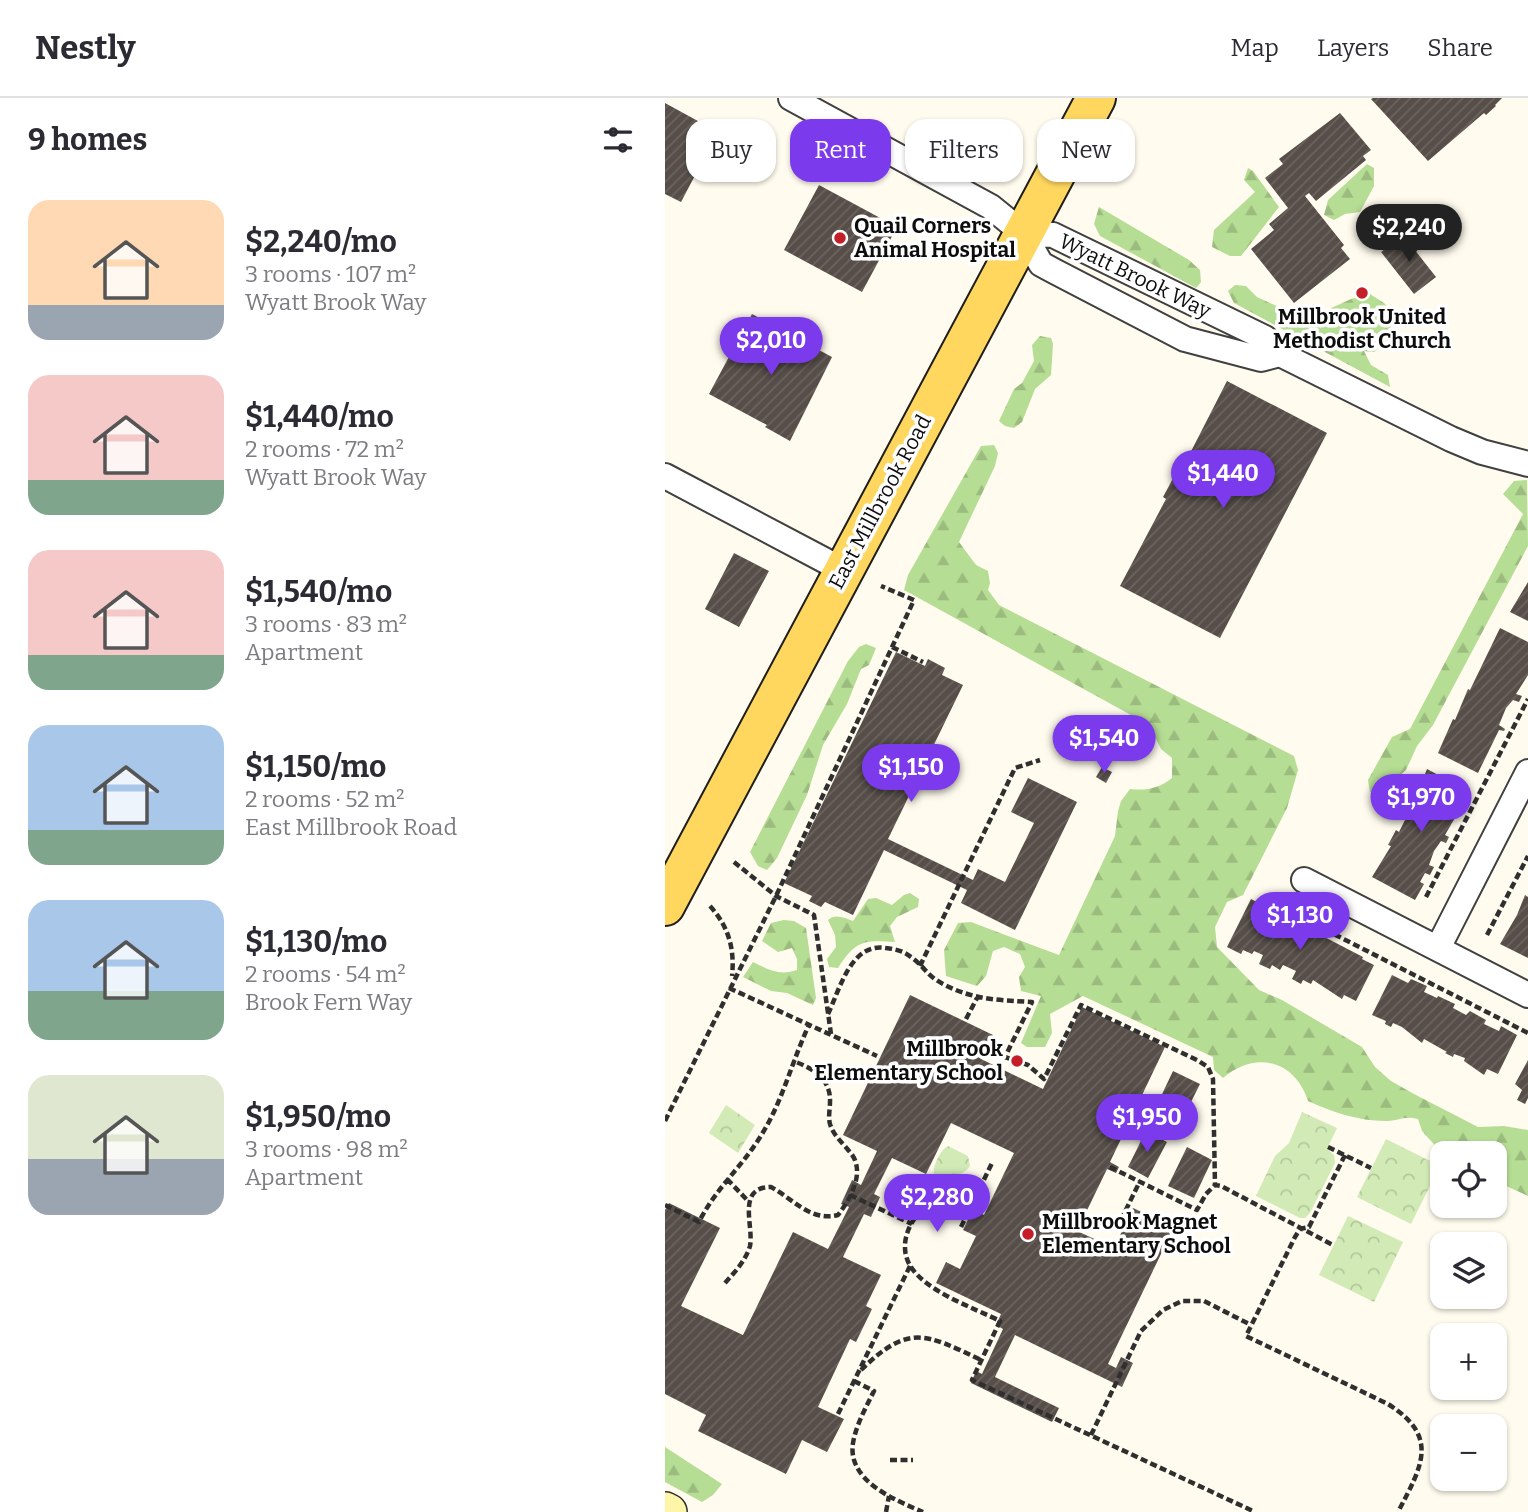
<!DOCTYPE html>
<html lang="en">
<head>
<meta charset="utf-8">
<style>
	:root { --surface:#fff; --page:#f7f7f7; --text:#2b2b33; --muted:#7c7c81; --line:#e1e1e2; --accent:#7c3aed }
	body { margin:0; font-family:Bitter,serif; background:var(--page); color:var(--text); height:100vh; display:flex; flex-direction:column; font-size:26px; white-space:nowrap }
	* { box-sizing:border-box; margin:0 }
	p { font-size:23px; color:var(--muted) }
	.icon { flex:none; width:38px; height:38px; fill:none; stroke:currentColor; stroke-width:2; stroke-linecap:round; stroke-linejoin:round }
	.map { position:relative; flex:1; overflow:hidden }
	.details { display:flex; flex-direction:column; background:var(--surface); width:665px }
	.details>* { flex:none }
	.hud { position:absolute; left:21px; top:21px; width:665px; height:63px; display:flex; gap:14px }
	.controls { position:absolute; left:765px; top:1043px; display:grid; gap:14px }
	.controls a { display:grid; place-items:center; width:77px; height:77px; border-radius:14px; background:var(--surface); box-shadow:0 2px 5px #0004; font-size:35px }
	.price { position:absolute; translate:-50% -60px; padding:0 16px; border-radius:24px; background:var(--accent); color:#fff; font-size:23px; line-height:46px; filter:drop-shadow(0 2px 4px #0008) }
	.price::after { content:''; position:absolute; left:50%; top:42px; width:21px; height:16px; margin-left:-10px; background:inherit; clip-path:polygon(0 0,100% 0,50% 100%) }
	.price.active { background:#222; color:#fff }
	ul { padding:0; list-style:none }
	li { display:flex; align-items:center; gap:21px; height:175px; padding:0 28px }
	li span { display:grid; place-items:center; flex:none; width:196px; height:140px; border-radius:21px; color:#555 }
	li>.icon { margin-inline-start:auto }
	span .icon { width:84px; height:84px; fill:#fffc; stroke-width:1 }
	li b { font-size:30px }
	h2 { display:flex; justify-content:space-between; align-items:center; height:84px; padding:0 28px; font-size:30px }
	.tag { padding:0 24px; border-radius:21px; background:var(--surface); box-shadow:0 2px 5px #0004; font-size:24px; line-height:63px }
	.tag.active { background:var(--accent); color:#fff }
	header { display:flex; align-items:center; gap:42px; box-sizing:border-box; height:98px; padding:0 35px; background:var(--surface); border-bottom:2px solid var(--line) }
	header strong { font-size:33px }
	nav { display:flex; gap:38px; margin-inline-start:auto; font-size:24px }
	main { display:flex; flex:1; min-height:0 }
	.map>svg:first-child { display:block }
</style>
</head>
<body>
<header>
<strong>Nestly</strong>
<nav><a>Map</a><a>Layers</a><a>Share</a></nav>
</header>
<main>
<section class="details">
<h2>9 homes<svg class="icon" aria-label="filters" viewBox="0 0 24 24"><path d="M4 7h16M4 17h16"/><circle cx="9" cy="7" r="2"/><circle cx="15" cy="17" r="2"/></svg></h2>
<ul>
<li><span style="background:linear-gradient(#ffd9b3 75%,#9aa5b1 0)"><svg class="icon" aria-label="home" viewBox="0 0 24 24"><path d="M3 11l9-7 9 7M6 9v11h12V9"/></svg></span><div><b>$2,240/mo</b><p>3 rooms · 107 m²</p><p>Wyatt Brook Way</p></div></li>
<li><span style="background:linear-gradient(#f6c9c9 75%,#7fa58c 0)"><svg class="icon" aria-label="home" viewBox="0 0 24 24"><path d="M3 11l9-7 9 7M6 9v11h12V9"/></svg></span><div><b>$1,440/mo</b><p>2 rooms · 72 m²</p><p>Wyatt Brook Way</p></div></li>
<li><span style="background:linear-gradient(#f6c9c9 75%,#7fa58c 0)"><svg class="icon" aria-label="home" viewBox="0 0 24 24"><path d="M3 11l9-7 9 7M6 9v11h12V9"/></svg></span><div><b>$1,540/mo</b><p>3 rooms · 83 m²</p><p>Apartment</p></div></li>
<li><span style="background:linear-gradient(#a9c7e8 75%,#7fa58c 0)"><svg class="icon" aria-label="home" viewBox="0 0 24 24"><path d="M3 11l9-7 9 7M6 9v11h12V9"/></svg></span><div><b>$1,150/mo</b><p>2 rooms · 52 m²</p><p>East Millbrook Road</p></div></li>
<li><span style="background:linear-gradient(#a9c7e8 65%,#7fa58c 0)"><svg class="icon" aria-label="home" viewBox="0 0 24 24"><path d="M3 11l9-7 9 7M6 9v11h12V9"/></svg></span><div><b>$1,130/mo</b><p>2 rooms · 54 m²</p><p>Brook Fern Way</p></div></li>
<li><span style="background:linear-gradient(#dfe7d0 60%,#9aa5b1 0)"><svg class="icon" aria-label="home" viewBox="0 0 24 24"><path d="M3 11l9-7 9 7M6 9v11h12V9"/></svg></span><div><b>$1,950/mo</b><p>3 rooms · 98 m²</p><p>Apartment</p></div></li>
</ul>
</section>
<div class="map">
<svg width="863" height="1414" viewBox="0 0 863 1414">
	<defs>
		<pattern id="forest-firs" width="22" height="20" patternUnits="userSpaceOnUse" patternTransform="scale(1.75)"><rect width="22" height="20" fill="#b6dd94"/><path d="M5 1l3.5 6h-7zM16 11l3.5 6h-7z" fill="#9bbc7e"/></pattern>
		<pattern id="park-crowns" width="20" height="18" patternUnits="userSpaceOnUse" patternTransform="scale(1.75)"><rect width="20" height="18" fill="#d2ebb6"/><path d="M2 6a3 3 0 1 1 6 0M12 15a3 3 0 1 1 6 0" fill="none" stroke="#b3c89b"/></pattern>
		<pattern id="building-hatch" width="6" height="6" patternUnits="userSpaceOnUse" patternTransform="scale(1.75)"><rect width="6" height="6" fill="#574e49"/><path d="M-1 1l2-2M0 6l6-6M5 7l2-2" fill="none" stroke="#6a635f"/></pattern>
	</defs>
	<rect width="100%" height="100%" fill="#fffbee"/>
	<path fill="url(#forest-firs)" d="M702,66L709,70V88L695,114L680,116L669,122L659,117L663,102Z
		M583,70L588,73L614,109L576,158H565L547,149L549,132L590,94L579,82Z
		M434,109L524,162L535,172L536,184L531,190L435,138L429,126Z
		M570,187L581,188L592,199L635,219L649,218L686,201L705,196L719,205L729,216L723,241L709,254L699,253L706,267L723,277L725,289L569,205L563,193Z
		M375,238L386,240L388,246L386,277L370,291L357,324L349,330L340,328L334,323L349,291L357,285L369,263L367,247Z
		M329,347L333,355L330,368L294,444L311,467L323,473L325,485L323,492L334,507L629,658L633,672L622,710L578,797L562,804L550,829L552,849L594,892L617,902L697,949L710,969L726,983L749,996L813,1029L839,1028L863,1032V1098L830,1083V1055H777L757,1033L753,1021C739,1017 734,1023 720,1023C694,1023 667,1014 643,1003C630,962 590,952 558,980L549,972L548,959L418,898L385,916L387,935L380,949H362L356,945L376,898L356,893L354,879L360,869L355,856L339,849L328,853L321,878L312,888L281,878L279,852L293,825L306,824L394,857L450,738L453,713L456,703L465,691C481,693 495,690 507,680V660L496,651L484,627L239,492L243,477L316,348Z
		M862,382L863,448L768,627L752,648L741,672L718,692L705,694L703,682L727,639L745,631L858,416L838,396L849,383Z
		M201,546L211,550L204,567L196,571L182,606L158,647L142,697L112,760L102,772L93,768L85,754L183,563L194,549Z
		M245,795L254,801L253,809L232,819L225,828L230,844C199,842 191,842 173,870L164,869L162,861L171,849L170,837L163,822C170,815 180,820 188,823L203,801L211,800L227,807L239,797Z
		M119,822L129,823L141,830L151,900L148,907L122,895L106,893L78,879L88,864C104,872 115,878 132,872V861L127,850L113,854L97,843L106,825Z
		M0,1349L57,1386L48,1397L37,1404L0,1384Z"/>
	<path fill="url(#park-crowns)" d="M61,1007L90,1027L73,1055L44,1035Z
		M637,1014L672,1030L662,1051L669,1057L670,1065L645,1115L640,1120H635L591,1098L610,1058L624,1045Z
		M721,1041L775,1068L746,1126L692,1099Z
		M283,1048L303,1058L305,1068C299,1078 280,1082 269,1078C267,1069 275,1052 283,1048Z
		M683,1118L738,1144L709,1204L654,1177Z"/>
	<path fill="url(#building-hatch)" d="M708,0H837L830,7L831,8L821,17L819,15L763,63L706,1Z
		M0,5L53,34L16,104L0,96Z
		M675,15L706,52L698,58L701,62L651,103L644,95L640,98L679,147L676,150L685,161L629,205L586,151L609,132L604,126L623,110L600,80L618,66L614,61Z
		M154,87L232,129L197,194L119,152Z
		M738,137L771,179L749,196L716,154Z
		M87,216L167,259L125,343L100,329L102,327L44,296Z
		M562,283L662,335L555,540L455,488L501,401L498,399L513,371L516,373Z
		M69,455L104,473L74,529L40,511Z
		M863,484V523L845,514Z
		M835,530L863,544V577L851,596L857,598L854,604L848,602L841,610L834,627L840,631L839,633L834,632L813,675L773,655L788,621L790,622L803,591L805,592Z
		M231,554L260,568L263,561L280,570L277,577L298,587L223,741L308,782L313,771L340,784L369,725L346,714L363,680L412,704L350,832L296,805L302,792L219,752L188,817L160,804L156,809L144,803L147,798L119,785Z
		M437,669L447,674L441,685L431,679Z
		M762,671L805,694L780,737L784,739L781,745L776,743L769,753L764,767L769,769L765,777L760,775L755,784L759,786L750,802L707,779L726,748L723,747L731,732L734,734L742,718L738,716L746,701L749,703Z
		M860,797L863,799V860L835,846L852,817Z
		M586,801L698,859L697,861L709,867L691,903L679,897L677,901L648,882L646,886L638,882L636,886L627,881L631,873L618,867L615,872L607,867L605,871L594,866L598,857L589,853L587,856L578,852L576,856L562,849Z
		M727,877L743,885L746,881L762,888L759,894L772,900L773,898L790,906L788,910L801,917L805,913L821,922L819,926L834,933L836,928L852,937L833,976L822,971L819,977L799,963L800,960L789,956L788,959L780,955L782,954L759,941L757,945L737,929L728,925L726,929L720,926L721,923L707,917Z
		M245,897L328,937L316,961L378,991L417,909L500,949L445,1064L454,1069L451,1075L442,1071L412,1133L449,1150L468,1110L509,1129L443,1266L451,1270L456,1259L468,1265L457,1289L350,1237L330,1279L394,1310L387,1324L306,1285L311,1273L317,1276L338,1231L331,1227L336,1216L271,1185L281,1164L295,1171L311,1138L298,1132L308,1111L319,1117L349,1055L286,1025L261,1076L227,1060L209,1096L215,1099L206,1119L199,1116L178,1159L216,1177L201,1208L207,1211L191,1244L185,1241L153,1309L179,1321L162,1354L137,1342L121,1376L33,1333L41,1317L0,1296V1112L4,1105L55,1130L16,1208L78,1237L128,1134L163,1151L184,1109L176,1106L187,1082L196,1087L212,1053L178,1037Z
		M863,962V1000L860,1006L852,1002L857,992L850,986Z
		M508,973L535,986L516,1024L490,1011Z
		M481,1033L502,1044L483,1080L463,1069Z
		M522,1049L547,1062L529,1100L503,1088Z"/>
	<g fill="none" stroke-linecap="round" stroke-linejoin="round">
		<g stroke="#404040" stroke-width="28">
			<path id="street" d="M126,0L326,109L358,135L376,166L389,173L520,241L596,261L615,256
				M358,135L388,137L600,240L615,256L786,341L817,354L863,366
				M0,378L178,472
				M639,782L863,897
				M773,850L863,674"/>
		</g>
		<g stroke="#2f2f2f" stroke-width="38">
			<path id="secondary" d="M0,1412L4,1414"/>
		</g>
		<g stroke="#1e1e1e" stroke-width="42">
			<path id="primary" d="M0,808L431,0"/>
		</g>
		<path stroke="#2f2f2f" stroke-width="4.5" stroke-dasharray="7 3.5" stroke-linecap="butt" d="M227,549L258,564
			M69,764L111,798L149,817L166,936
			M761,799L863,601
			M604,803L863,935
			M45,808C63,828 70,850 67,878
			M822,837L863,758
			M255,868L350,670L375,662
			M64,890L212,958
			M163,916C175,891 186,844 221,850C230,851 239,853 246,859C260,869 261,877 278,886C308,902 334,902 367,904L340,959L363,967L379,981L416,907L532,962L543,969L548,981L550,1087
			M301,921L312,900
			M0,1023L111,798L249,502L216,488
			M663,1049L706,1070
			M680,1057L644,1129L635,1131L630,1139L581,1238L723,1306C775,1339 757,1368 733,1414
			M445,1069L532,1112L541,1096L550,1087L556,1088L668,1147
			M62,1081L84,1104
			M185,1097L247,1126
			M0,1107L34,1124C50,1091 78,1068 97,1036C118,1002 127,963 144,927
			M315,1111C305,1106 295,1100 284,1100C253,1102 228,1142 246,1169C262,1194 309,1210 335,1223L307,1282L590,1414
			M456,1122L475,1083
			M296,1129L328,1063
			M60,1185C70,1174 81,1162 85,1148C89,1128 71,1089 106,1089C128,1101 146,1124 173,1117C186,1100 202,1072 184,1053C177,1044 168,1037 165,1026C163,1019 165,1011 165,1004C166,981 148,970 128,963
			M196,1272C244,1225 261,1236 316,1262
			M189,1283L209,1293C201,1309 191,1327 188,1345C182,1383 230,1402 258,1414
			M173,1316L245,1168
			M426,1337L476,1233L498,1212L517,1203H539L586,1227
			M225,1362H248
			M221,1414L224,1398"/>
		<use href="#street" stroke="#fff" stroke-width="24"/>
		<use href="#secondary" stroke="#fff5a9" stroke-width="35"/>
		<use href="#primary" stroke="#ffd65e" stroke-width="38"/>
	</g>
	<g fill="#c41f28" stroke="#fff" stroke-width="2.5">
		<circle cx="175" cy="140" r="7"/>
		<circle cx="697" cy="195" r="7"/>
		<circle cx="352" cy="963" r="7"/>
		<circle cx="363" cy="1136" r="7"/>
	</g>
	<g text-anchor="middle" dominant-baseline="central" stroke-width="7" stroke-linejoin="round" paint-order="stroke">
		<g font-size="21" font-weight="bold" fill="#0d0d0d" stroke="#fff" text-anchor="start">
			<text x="189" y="128">Quail Corners<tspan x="189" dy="24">Animal Hospital</tspan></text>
			<text x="697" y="219" text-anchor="middle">Millbrook United<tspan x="697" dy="24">Methodist Church</tspan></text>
			<text x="338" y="951" text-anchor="end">Millbrook<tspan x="338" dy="24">Elementary School</tspan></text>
			<text x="377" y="1124">Millbrook Magnet<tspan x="377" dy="24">Elementary School</tspan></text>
		</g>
		<g font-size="21" fill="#0d0d0d" stroke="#fff">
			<text transform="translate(470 178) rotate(26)">Wyatt Brook Way</text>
			<text transform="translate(215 404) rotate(-62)">East Millbrook Road</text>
		</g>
	</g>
</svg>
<div class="controls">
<a><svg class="icon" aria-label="locate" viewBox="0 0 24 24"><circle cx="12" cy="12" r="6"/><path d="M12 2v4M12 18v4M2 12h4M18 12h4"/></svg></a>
<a><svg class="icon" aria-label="layers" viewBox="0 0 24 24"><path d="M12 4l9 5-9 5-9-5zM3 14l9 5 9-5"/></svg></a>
<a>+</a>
<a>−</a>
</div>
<b class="price active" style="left:744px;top:166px">$2,240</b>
<b class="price" style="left:106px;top:279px">$2,010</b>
<b class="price" style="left:558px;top:412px">$1,440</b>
<b class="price" style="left:439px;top:677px">$1,540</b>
<b class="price" style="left:246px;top:706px">$1,150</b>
<b class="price" style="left:756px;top:736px">$1,970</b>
<b class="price" style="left:635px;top:854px">$1,130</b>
<b class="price" style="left:482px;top:1056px">$1,950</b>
<b class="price" style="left:272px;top:1136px">$2,280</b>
<div class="hud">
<a class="tag">Buy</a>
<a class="tag active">Rent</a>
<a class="tag">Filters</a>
<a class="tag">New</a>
</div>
</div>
</main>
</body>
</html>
